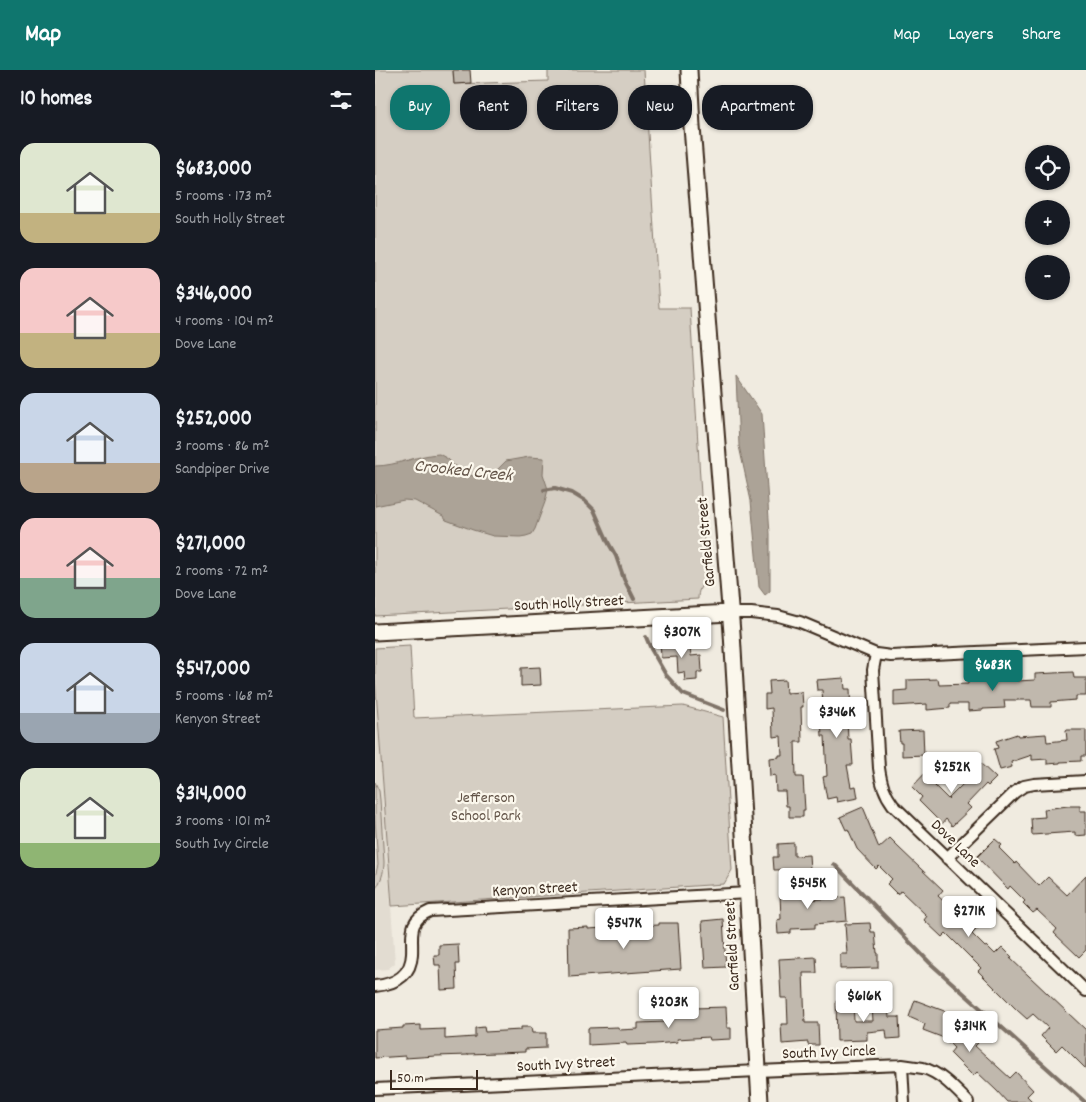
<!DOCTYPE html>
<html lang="en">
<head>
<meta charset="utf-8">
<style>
	:root { --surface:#171b24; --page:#242831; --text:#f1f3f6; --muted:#9ea1a6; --accent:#0f766e }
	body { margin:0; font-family:Dekko,sans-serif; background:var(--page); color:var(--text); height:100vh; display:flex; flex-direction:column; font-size:19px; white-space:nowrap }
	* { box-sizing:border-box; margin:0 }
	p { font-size:16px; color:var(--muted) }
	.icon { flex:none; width:28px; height:28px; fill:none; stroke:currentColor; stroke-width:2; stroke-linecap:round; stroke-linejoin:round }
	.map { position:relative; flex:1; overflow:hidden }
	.details { display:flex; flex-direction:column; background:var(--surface); width:375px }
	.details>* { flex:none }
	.guide { position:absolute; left:15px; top:15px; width:475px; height:45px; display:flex; gap:10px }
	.fabs { position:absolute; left:650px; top:75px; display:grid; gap:10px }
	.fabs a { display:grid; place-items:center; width:45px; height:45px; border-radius:50%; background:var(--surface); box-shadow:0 1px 4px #0004; font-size:25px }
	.scale { position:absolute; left:15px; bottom:12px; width:88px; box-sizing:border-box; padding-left:5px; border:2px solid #3b2a1e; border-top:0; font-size:14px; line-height:18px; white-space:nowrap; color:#3b2a1e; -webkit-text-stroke:4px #fbf7ec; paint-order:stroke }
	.price { position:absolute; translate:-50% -42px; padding:0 11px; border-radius:5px; background:#fff; color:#222; font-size:16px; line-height:32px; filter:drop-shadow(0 1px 2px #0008) }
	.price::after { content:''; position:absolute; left:50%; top:30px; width:15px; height:11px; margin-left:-8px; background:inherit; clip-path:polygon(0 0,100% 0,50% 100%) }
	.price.selected { background:var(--accent); color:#fff }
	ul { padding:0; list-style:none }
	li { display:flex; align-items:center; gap:15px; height:125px; padding:0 20px }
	li span { display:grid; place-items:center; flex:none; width:140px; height:100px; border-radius:15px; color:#555 }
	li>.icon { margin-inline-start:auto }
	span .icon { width:60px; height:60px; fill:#fffc; stroke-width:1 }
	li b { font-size:21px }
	h2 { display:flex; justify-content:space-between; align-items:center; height:60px; padding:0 20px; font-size:21px }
	.chip { padding:0 18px; border-radius:20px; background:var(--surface); box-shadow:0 1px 4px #0004; font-size:18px; line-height:45px }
	.chip.selected { background:var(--accent); color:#fff }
	header { display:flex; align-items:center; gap:30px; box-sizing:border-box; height:70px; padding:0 25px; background:var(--accent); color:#fff }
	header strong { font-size:24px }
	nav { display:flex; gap:28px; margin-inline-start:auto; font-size:18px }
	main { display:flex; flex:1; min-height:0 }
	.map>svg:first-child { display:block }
</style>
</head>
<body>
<header>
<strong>Map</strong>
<nav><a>Map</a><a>Layers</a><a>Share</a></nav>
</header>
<main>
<section class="details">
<h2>10 homes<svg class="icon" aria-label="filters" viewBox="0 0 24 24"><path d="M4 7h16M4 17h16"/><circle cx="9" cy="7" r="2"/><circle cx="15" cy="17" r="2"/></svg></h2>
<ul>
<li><span style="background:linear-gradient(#dfe7d0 70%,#c2b280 0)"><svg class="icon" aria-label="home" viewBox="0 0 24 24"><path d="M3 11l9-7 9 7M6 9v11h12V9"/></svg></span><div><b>$683,000</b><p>5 rooms · 173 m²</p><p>South Holly Street</p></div></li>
<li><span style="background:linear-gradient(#f6c9c9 65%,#c2b280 0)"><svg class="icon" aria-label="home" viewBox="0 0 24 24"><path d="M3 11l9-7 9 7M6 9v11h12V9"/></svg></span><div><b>$346,000</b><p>4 rooms · 104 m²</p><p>Dove Lane</p></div></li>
<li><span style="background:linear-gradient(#c9d6e8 70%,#b9a48a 0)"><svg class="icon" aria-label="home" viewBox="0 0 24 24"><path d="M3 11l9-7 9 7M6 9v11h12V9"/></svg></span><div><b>$252,000</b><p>3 rooms · 86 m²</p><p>Sandpiper Drive</p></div></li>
<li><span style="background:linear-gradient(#f6c9c9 60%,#7fa58c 0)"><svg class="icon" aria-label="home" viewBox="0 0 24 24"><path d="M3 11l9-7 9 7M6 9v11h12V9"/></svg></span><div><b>$271,000</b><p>2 rooms · 72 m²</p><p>Dove Lane</p></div></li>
<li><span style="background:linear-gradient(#c9d6e8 70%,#9aa5b1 0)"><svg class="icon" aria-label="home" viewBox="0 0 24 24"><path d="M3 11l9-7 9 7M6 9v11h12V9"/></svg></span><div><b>$547,000</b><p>5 rooms · 168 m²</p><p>Kenyon Street</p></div></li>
<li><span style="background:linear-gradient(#dfe7d0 75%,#8fb573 0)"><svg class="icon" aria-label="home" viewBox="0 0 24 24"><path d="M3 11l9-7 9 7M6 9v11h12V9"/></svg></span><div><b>$314,000</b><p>3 rooms · 101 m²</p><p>South Ivy Circle</p></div></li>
</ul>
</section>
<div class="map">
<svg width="711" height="1032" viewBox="0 0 711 1032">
	<rect width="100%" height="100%" fill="#f0ebe0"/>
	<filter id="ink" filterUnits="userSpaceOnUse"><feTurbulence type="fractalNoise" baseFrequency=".02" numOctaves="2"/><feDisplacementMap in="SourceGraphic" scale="10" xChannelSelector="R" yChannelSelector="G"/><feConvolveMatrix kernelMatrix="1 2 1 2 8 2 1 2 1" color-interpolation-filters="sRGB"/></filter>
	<g filter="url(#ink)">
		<path fill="#e2dcd1" d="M0,607L20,893L13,899L0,900Z"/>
		<path fill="#d5cec3" stroke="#887c70" d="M0,0H78L79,14L173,11V0H269L284,238H315L331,510C325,517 323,521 323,529L0,546Z
			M35,576L39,648L308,636L348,647L357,800L349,814L17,836L0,607V578Z
			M0,712L4,721L5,730L9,792C9,803 6,811 0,820V807L3,795L0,749Z"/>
		<path fill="#aca397" stroke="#7f7367" d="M361,306L387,344L395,464V521L390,525L384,517L376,431L364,376Z
			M64,384L73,389L80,396L93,405L100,406H109L119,403L131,391L154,387L169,388L168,404L173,419L170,432L160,459L157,464L151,466L145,467L118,466L98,460L71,450L68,446L40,431L29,430L0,436V396C22,396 42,385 64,384Z"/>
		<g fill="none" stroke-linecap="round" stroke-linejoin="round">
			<path stroke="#7f7367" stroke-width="4" d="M169,420L180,418L197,423L210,431L219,440L234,474L241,486L249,509L259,529
				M271,567L276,579L291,605L308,624L349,640
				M459,794L555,893L710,1032"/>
		</g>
		<path fill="#c0b8ad" stroke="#3b2a1e" d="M78,0H95L96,13L79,14Z
			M301,569V578L315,577L316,586L326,585L327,602H322V610L310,611L309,602L303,603L302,587L286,588L285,570Z
			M165,597L166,615L146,616V598Z
			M698,602L699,608H711V626H701V630L676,632V637H657L656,630H629L630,638L608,639V640L593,641V634H575V638L552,640V634L519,636V621L532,620V610L563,609L564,615L593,614V608L629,606V608H641L642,611L660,610V604Z
			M469,608L470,619H475L476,649H472L473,669H476L478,695H472L476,717L481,716L483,728L462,732L461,727L452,729L448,707L452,706L450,666H447L446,650H449L447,620H442L441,610Z
			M410,610L411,623L427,622L428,637H426L427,672H420L421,707H428L430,740H428V747H414V736H411L410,721H401L400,705L395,706L394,688L404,687V685H407L406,666L398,667L397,638L390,639V624H395L394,611Z
			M548,660L549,685L527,686V673H525L524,661Z
			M691,660H711V686H706V691L685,692V693L672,694V689L657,690V685L636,692L637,697L625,700L619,679L623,678L621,671L642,664L643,666L671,664L672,672L692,670Z
			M603,691L621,708L613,716L611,714L592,734L596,738L577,756L571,749L567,754L544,731L547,727L537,717L555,698L566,709L560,716L573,729L589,713L586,710Z
			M693,736H705V741H711V765L700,766V762L657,765L656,748L670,747L669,739Z
			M488,737L493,749H492L504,778L515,768L523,776V777L568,820L563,826L576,838L581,833L605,856L597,864L610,877L612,876L620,884L627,877L637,887L635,888L711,960V999L687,975L681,981L666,966L673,958L658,944L652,949L642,940L603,901L606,898L571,863L567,867L549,850L552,846L526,821L522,824L512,814L517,809L504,796L501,799L482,779L473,759L471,760L465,747Z
			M620,769L627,775L624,778L640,794L641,792L664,816L673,807L692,825L711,805V880L704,887L679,863L682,859L662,840L658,843L648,833L650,831L635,816L633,819L602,787Z
			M419,773V786L434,785L435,799L399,800L398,787H403V774Z
			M433,816L434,830L470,827L472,851L440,854V858L416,859V863L403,864L402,850L406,849L405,824H411V817Z
			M348,849L351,897L330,898L327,851Z
			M284,853H303L306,899L194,907L193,858L213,857V859L244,857L284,855Z
			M495,853L496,862H500L502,883H503V898L465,899V884H472L470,854Z
			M83,874L84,894H81L82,919L66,920L65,895H60L59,885H64V875Z
			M441,887L442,903H428L430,953H443L444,975H433V972L407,974L406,954H413L412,928H406L404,889Z
			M478,930L479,951H498L497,936L513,934L514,947H524L525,968L512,969L511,960L492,962V970L462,971L461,931Z
			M540,930L572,942L603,973L600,976L635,1008L641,1002L658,1020L652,1026L658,1032H632L622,1021L602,1002L598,1006L575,983L579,978L569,968L548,960L550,954L534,947Z
			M318,934V938L351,937L352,958H356V969L335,970L334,967L302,969L303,972L280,974L252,975L251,973L213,975V958L243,957L244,960L263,959V953L291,952V942L308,941L307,935Z
			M46,955V960L70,959V969L100,967V958L109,957L110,962L146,960V957H156L157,963H171V978L150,979V982L93,984V985L61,986L30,988V986L0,988V960L28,958V956Z"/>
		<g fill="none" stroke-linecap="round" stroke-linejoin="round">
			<g stroke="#3b2a1e" stroke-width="14">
				<path id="street" d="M355,543H376L403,546L425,552L501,584L516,586L711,577
					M501,584L498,600L504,698C506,712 509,723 518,735L711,921
					M572,788L640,722L649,716L659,714L711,711
					M0,916C20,914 36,906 37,884C38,864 32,851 55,841L373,823
					M0,1019L383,1001L527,995
					M529,1032L527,995C534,996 541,997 548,998C566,1003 580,1019 593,1032"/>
			</g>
			<g stroke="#3b2a1e" stroke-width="19">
				<path id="secondary" d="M314,0L317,57L357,563L385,1032
					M0,562L355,543"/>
			</g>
			<use href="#street" stroke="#fbf7ec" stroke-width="10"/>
			<use href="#secondary" stroke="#fbf7ec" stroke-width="15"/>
		</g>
	</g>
	<g text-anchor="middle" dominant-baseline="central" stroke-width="4.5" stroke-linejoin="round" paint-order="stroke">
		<g font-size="16" fill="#3b2a1e" stroke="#fbf7ec">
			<text transform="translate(332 472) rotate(-95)">Garfield Street</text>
			<text transform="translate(194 534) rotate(-3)">South Holly Street</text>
			<text transform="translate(580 774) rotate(44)">Dove Lane</text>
			<text transform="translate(160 820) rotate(-3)">Kenyon Street</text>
			<text transform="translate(358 876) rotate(-93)">Garfield Street</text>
			<text transform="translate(454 983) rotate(-2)">South Ivy Circle</text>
			<text transform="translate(191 995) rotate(-3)">South Ivy Street</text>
		</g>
		<g font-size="16" fill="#625347" stroke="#fbf7ec">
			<text x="111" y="728">Jefferson<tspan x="111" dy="18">School Park</tspan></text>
		</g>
		<g font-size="18" font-style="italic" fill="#635448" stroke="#fbf7ec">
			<text transform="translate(88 402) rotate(6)">Crooked Creek</text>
		</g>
	</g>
</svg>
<div class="fabs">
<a><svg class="icon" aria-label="locate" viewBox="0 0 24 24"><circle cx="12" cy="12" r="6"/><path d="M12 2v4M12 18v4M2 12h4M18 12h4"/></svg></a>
<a>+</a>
<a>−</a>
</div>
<div class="scale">50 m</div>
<b class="price" style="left:307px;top:589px">$307K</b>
<b class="price selected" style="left:618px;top:622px">$683K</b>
<b class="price" style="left:462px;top:669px">$346K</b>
<b class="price" style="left:577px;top:724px">$252K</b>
<b class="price" style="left:433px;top:840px">$545K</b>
<b class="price" style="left:594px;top:868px">$271K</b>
<b class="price" style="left:249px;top:880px">$547K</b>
<b class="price" style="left:489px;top:953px">$616K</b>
<b class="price" style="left:294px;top:959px">$203K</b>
<b class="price" style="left:595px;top:983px">$314K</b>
<div class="guide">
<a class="chip selected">Buy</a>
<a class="chip">Rent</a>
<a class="chip">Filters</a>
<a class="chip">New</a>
<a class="chip">Apartment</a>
</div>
</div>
</main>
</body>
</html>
